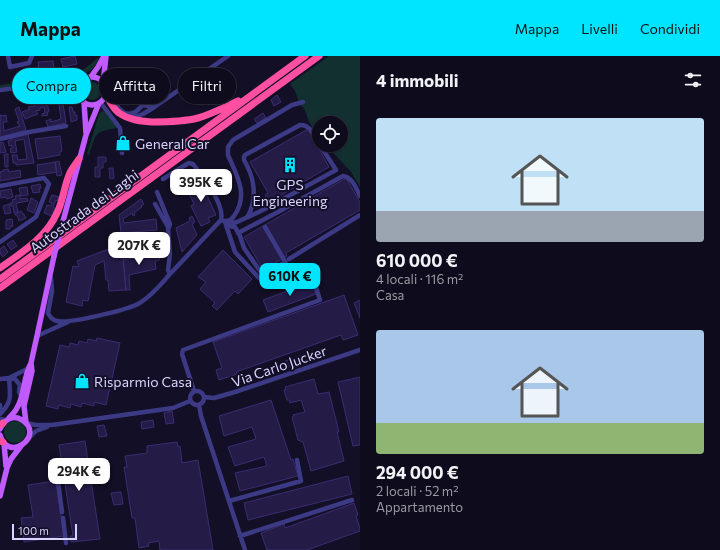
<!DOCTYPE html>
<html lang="it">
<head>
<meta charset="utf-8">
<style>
	:root { --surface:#0e0b1c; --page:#171425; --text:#f1f3f6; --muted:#9b9ba3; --line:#2e2b3b; --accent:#00e5ff }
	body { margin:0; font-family:Commissioner,sans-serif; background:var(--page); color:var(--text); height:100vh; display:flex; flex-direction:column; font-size:15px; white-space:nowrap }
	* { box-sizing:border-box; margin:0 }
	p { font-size:13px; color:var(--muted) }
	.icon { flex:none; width:22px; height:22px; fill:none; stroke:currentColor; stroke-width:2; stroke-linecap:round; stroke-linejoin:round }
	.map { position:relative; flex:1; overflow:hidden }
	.sheet { display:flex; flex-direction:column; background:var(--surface); width:360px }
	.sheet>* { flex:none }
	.guide { position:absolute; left:12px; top:12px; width:288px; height:36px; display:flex; gap:8px }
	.fabs { position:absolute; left:312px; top:60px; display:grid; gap:8px }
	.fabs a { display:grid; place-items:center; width:36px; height:36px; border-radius:50%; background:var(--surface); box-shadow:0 1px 3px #0004,0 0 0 1px var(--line); font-size:20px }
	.scale { position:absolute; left:12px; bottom:10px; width:65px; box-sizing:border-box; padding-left:4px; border:2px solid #d9d4ff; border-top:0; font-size:11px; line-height:14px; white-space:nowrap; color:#d9d4ff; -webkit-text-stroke:3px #130f26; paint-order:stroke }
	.price { position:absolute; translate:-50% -34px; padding:0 9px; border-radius:8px; background:#fff; color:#222; font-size:13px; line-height:26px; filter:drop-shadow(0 1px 2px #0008) }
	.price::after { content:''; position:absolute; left:50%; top:24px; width:12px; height:9px; margin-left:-6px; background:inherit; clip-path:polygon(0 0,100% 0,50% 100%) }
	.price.active { background:var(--accent); color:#111 }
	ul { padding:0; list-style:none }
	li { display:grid; align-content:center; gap:8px; height:212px; padding:0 16px }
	li span { display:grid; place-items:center; height:124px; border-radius:4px; color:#555 }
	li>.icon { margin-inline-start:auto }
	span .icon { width:72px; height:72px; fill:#fffc; stroke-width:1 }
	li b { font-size:17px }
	h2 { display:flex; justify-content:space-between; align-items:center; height:48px; padding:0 16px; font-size:17px }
	.tag { padding:0 14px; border-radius:18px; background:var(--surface); box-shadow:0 1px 3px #0004,0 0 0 1px var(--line); font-size:14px; line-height:36px }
	.tag.active { background:var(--accent); color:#111 }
	header { display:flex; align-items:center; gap:24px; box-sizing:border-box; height:56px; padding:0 20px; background:var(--accent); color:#111 }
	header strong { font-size:19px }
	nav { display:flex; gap:22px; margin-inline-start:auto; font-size:14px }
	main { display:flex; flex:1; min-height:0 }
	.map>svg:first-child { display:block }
</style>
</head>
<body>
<header>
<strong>Mappa</strong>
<nav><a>Mappa</a><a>Livelli</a><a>Condividi</a></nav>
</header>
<main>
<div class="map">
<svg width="360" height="494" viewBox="0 0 360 494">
	<rect width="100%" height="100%" fill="#130f26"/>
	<path fill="#12302f" d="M329,0H360V131L351,116L326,89H341V67H319V82L309,66L304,52L300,49L295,35L290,28Z
		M99,1C97,11 88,17 79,21L0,32V29L78,18Z
		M83 35a9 9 0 1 1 18 0a9 9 0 1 1-18 0Z
		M102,55L106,56L118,72C95,75 96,77 89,99L87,98L99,58Z
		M4 376a11 11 0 1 1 22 0a11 11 0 1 1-22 0Z"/>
	<path fill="#241b47" stroke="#3b2d73" d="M75,0L77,8L63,11L61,3Z
		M53,5L54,13L39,14L38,6Z
		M116,15L123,17L121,25L114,23Z
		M133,25L137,30L127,37L123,31Z
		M130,37L134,43L126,48L122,42Z
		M277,39L281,46L274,50L271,44Z
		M58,41H62L66,67L48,71L46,65L51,63V66L61,63Z
		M46,42L49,56H47L48,59L42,60V58L45,57L44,51L40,52V54L36,55L38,58L25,63L22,56L30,53L28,51L35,50L34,47L41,44V43Z
		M19,51L26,74L0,81V59H1V60L6,59L7,66H3L4,75L20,70L17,66L19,65L15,53Z
		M69,51H72L73,56H75V60L77,59V64L71,66Z
		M263,57L266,62L257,67L254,63Z
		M308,73L329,111L273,144L272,142L268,144L265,139L268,137L250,106Z
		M28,78L34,107L16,109V107H13L12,99H17L18,104L27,103L24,83L15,85L17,96L11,97L10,93L12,92V89L9,90L8,85L11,84V82Z
		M60,80L62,95L60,96V99L38,103L35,83Z
		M3,86L6,96L0,97V87Z
		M4,98H8V111H5Z
		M98,101H106V106H103V112H100V121H95V111H98Z
		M59,105L62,119L57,120L55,106Z
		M55,106L57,116L38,119L37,109Z
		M109,112H113L114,122L110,123Z
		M8,113L9,116L20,114L21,121L0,125V116L3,115V114Z
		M346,122L360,146V154L286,197L287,200L263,214L244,181Z
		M200,124L216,159L208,162L210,166L201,170L191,150L194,148L186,131Z
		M40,128L41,132H39L40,136L33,137L31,130Z
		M27,131L28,139L21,140L19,132Z
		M11,133L13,141L7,143L6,141L1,142L0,135Z
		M20,139V143L27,142L28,145L17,147L16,148L18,156L14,157L13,150H11L10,147H13L12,144L16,143L15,140Z
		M52,139L59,141L57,145L56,144L53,151L55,152L52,160L44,157L47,149L50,150L52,147L49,146Z
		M31,142L38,146L34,157L27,154Z
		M141,143L144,148L141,150L142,151L134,157L135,159L133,160L132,157L123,163L124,167L156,163L157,174L121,177L119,159Z
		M9,148L11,157L5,158L3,150Z
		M21,155L22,157H23L26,162L19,165L17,159H15V158Z
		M192,160L195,166L192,168L197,179L182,196L176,172L190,165L189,162Z
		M12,163L13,170L10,171V173H6V164Z
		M13,184L17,190L11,194L7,188Z
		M122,188L126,234L109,235L108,224H106L104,205L95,209L88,245L83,244L82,250L66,246L73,210L79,211L77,205Z
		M4,190L8,196L3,201L0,197V193Z
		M223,194L252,223L238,238L235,235L217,254L212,250L215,247L200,233L206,226L198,221Z
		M158,197L160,204L155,205L156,213L129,219L130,234H126L123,204Z
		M312,226L316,238L268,256L263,244Z
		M344,239L358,279L343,284L341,279L236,316L237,318L219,324L216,314L222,312L213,286Z
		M360,244V262L354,247Z
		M97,282L120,287L106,349L94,346V350L82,347L81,351L71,348L70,352L59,349L58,353L46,350L60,289L69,291L70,287L78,289L79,285L87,287L88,283L96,285Z
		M302,299L304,306L286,312L283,306Z
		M360,321V389L353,390L338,326Z
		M314,323L318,338L329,336L339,376H337L344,405L311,415L303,386L298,384L292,361L294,360L293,359L305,356L301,344L290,347L289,344H287L284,334H286L285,331Z
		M271,344L291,404L293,403L298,420L240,435L235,417L267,410L264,401L235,410L228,391L256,383L252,371L224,380L219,360Z
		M172,355L174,367L166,368L164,357Z
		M153,364L154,371L142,373L141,366Z
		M104,369L107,380L99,381L97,370Z
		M85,385L100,483L71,486L70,480H73L59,389Z
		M177,386L178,391L180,390L182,407L198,404L213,494H160L159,485L148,487L149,490L139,492L135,462H132L124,411H127L125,400L147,397V390Z
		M348,420L352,438L248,464L244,447Z
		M56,425L64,480L24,486L21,462L33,461L28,429Z
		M121,436L123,448L114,449L111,437Z
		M354,447L358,459L356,460L360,472V475L307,494H267L261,477L284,468L285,472Z"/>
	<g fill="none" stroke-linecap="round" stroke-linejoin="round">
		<path stroke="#3d3a85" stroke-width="4.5" d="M8,0L10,11L29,7L32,0
			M55,28C65,30 71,33 79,40
			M115,31C114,40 114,51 123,56C126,58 130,58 133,57C137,56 139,52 143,49L149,50L153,52
			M0,34L54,27C63,24 74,23 84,24
			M100,46L120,72L122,97
			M132,62L143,58L153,52L228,0
			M0,83L29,76L66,70
			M163,123L187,108L189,107L193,108C203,121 225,148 221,164
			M0,130L44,122L49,128L36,161L0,186
			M157,136L170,168L168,174
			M247,161C253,153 255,138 253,128C252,119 248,111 244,104V101L245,99L300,69C310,68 314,80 319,87
			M225,166L233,167L237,166L263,154L336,114L320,89
			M229,170L235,171L240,180L244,192L260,215L263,218L267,217L282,208
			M265,171L291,216
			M238,177L278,156L343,120C352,121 356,132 360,140
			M289,203L360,159
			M170,218L221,164C226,166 231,165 234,160C249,139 237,120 228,99V91L233,84L292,49L303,46
			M51,222L52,235L48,257C50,261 52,264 57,265C69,268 126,254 138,248C151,241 161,228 170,218L168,214L170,198L168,171L155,148
			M37,280L68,266
			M9,322L27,313
			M0,323L9,322L15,323L20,329L19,336L21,339
			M190 342a7 7 0 1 1 14 0a7 7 0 1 1-14 0Z
			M194,335L182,298L183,294L320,244C316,232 314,216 298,213L268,223L263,224L259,222L235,196L225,166
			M204,341L214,342L235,336L360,294
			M0,349V352
			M199,349L201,360L245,494
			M0,358C13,345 10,339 9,322
			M0,363L6,364
			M26,367L36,369H52L173,352L190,345
			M28,383L36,375L47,371
			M57,418L62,456
			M229,445L301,425L297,404
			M63,462L66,487
			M240,480L352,444"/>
		<path stroke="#c25bff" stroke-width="5.5" d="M78 35a14 14 0 1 1 28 0a14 14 0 1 1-28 0Z
			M90,22L98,11L104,0
			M103,28L106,0
			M84,46L86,77
			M62,169L86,79L99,47
			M9,362C12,359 15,356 17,352C25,339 23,321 31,307
			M26,367L24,350L32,315L31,307L37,280L54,200
			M0,373C4,364 13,358 22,364C46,379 8,408 0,379
			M4,387L6,410
			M0,440L7,412L11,403L21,390"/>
		<path stroke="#ff4fa3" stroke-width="7" d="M105,37C109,44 113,53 119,57C129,64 140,65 152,66C167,66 183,66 198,62C212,58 225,51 238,45
			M0,212C21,197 46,182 57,157C63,145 64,131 69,119C71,113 76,108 79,103
			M0,223L305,0
			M0,232L319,0
			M0,369L3,367
			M0,385L3,386"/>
		<path stroke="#c25bff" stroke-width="5.5" d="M54,200L62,169"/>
	</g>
	<defs>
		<g id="shop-bare" transform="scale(1.2)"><path d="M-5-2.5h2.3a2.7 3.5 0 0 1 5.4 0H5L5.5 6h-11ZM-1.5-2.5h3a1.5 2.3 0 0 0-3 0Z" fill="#00e5ff" stroke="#130f26" stroke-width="2.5" paint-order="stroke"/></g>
		<g id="building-bare" transform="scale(1.2)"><path d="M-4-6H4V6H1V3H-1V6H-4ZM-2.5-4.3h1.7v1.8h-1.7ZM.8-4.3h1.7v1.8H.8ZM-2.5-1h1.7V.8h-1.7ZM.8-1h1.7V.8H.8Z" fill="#00e5ff" stroke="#130f26" stroke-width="2.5" paint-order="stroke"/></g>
	</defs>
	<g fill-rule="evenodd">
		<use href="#shop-bare" x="123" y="87"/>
		<use href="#building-bare" x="290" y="109"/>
		<use href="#shop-bare" x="82" y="325"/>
	</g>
	<g text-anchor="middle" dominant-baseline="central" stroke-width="4" stroke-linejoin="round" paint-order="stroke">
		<g font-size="14" fill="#d9d4ff" stroke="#130f26" text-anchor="start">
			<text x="135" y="87">General Car</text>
			<text x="290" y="128" text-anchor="middle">GPS<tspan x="290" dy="16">Engineering</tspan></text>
			<text x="94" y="325">Risparmio Casa</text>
		</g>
		<g font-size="14" fill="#d9d4ff" stroke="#130f26">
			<text transform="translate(84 155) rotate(-36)">Autostrada dei Laghi</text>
			<text transform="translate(279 310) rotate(-19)">Via Carlo Jucker</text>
		</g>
	</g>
</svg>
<div class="fabs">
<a><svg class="icon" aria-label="locate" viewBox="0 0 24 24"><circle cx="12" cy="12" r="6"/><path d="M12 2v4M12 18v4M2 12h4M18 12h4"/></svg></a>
</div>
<div class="scale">100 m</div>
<b class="price" style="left:201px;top:147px">395K €</b>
<b class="price" style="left:139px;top:210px">207K €</b>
<b class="price active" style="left:290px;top:241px">610K €</b>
<b class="price" style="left:79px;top:436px">294K €</b>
<div class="guide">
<a class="tag active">Compra</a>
<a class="tag">Affitta</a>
<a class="tag">Filtri</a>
</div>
</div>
<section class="sheet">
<h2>4 immobili<svg class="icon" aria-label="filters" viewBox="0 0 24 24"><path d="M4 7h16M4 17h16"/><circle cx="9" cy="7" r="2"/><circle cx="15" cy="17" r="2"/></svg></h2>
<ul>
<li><span style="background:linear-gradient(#bfe0f5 75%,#9aa5b1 0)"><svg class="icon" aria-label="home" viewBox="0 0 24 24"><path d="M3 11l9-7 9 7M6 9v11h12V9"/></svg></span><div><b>610 000 €</b><p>4 locali · 116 m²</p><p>Casa</p></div></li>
<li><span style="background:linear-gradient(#a9c7e8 75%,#8fb573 0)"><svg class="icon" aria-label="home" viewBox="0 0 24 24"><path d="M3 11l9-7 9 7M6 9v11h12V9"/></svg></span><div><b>294 000 €</b><p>2 locali · 52 m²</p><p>Appartamento</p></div></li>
</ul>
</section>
</main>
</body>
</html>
